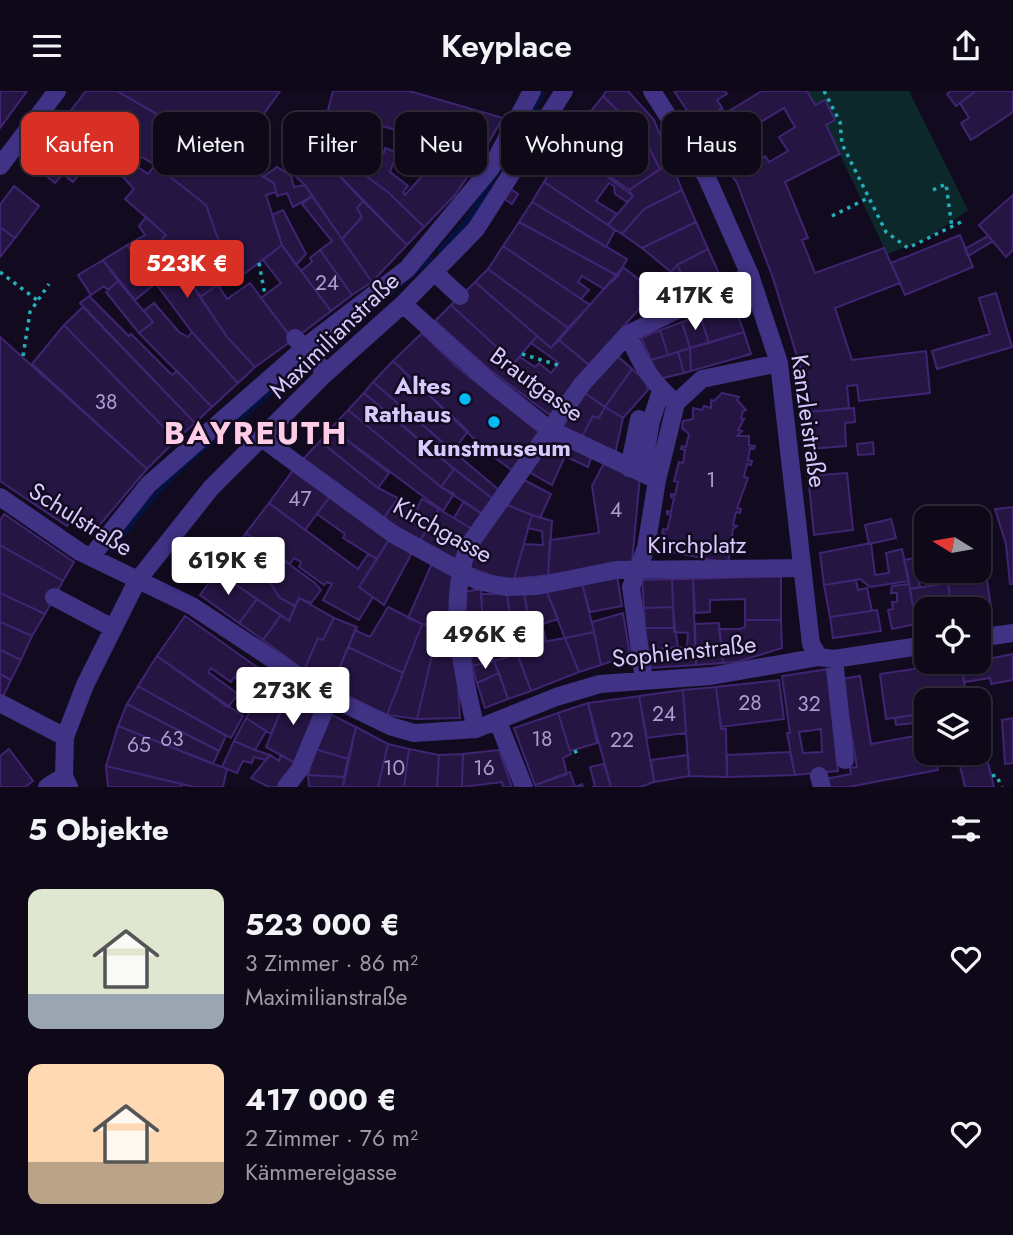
<!DOCTYPE html>
<html lang="de">
<head>
<meta charset="utf-8">
<style>
	:root { --surface:#0e0818; --page:#171121; --text:#f1f3f6; --muted:#9b9aa2; --line:#2e2937; --accent:#d93025 }
	body { margin:0; font-family:Jost,sans-serif; background:var(--page); color:var(--text); height:100vh; display:flex; flex-direction:column; font-size:26px; white-space:nowrap }
	* { box-sizing:border-box; margin:0 }
	p { font-size:23px; color:var(--muted) }
	.icon { flex:none; width:38px; height:38px; fill:none; stroke:currentColor; stroke-width:2; stroke-linecap:round; stroke-linejoin:round }
	.map { position:relative; height:696px; overflow:hidden }
	.side { display:flex; flex-direction:column; background:var(--surface); flex:1 }
	.side>* { flex:none }
	.guide { position:absolute; left:21px; top:21px; width:971px; height:63px; display:flex; gap:14px }
	.needle { width:46px; rotate:281deg }
	.fabs { position:absolute; left:914px; top:415px; display:grid; gap:14px }
	.fabs a { display:grid; place-items:center; width:77px; height:77px; border-radius:14px; background:var(--surface); box-shadow:0 2px 5px #0004,0 0 0 2px var(--line); font-size:35px }
	.price { position:absolute; translate:-50% -60px; padding:0 16px; border-radius:7px; background:#fff; color:#222; font-size:23px; line-height:46px; filter:drop-shadow(0 2px 4px #0008) }
	.price::after { content:''; position:absolute; left:50%; top:42px; width:21px; height:16px; margin-left:-10px; background:inherit; clip-path:polygon(0 0,100% 0,50% 100%) }
	.price.selected { background:var(--accent); color:#fff }
	ul { padding:0; list-style:none }
	li { display:flex; align-items:center; gap:21px; height:175px; padding:0 28px }
	li span { display:grid; place-items:center; flex:none; width:196px; height:140px; border-radius:14px; color:#555 }
	li>.icon { margin-inline-start:auto }
	span .icon { width:84px; height:84px; fill:#fffc; stroke-width:1 }
	li b { font-size:30px }
	h2 { display:flex; justify-content:space-between; align-items:center; height:84px; padding:0 28px; font-size:30px }
	.chip { padding:0 24px; border-radius:14px; background:var(--surface); box-shadow:0 2px 5px #0004,0 0 0 2px var(--line); font-size:24px; line-height:63px }
	.chip.selected { background:var(--accent); color:#fff }
	header { display:flex; justify-content:space-between; align-items:center; height:91px; padding:0 28px; background:var(--surface); font-size:32px; font-weight:600 }
	.map>svg:first-child { display:block }
</style>
</head>
<body>
<header><svg class="icon" aria-label="menu" viewBox="0 0 24 24"><path d="M4 6h16M4 12h16M4 18h16"/></svg>Keyplace<svg class="icon" aria-label="share" viewBox="0 0 24 24"><path d="M12 15V3M7 8l5-5 5 5M5 13v7h14v-7"/></svg></header>
<div class="map">
<svg width="1013" height="696" viewBox="0 0 1013 696">
	<rect width="100%" height="100%" fill="#120b20"/>
	<path fill="#0d282b" d="M807,0H909L968,119L927,148L887,163L826,34L835,29L826,9L815,14Z"/>
	<g fill="none" stroke-linecap="round" stroke-linejoin="round">
		<path stroke="#05123f" stroke-width="5" d="M542,4L469,129L440,159L468,128Z
			M431,168L182,376L143,417L112,460C178,363 274,292 365,221C386,205 409,179 431,168Z"/>
	</g>
	<path fill="#251543" stroke="#3f2571" stroke-width="2" fill-rule="evenodd" d="M0,0H27L0,37Z
		M86,0H117L274,92L276,101L266,104L282,154L244,183L218,148L206,114L155,74L69,22Z
		M117,0H280L233,67Z
		M333,0H409L503,27L481,64L328,19Z
		M606,0H628L654,29L671,71L660,78L643,45L603,5Z
		M674,0H725L727,3L717,9L722,17L697,34Z
		M807,0L815,14L825,9L835,29L826,34L840,63L785,91L808,147L802,149L815,182L884,157L900,192L835,217L852,269L926,260L930,302L859,310L857,294L847,295L849,317L809,321L802,282L773,187L737,92L697,34L722,17L724,23L762,0ZM784,17L795,36L779,46L788,60L769,71L765,65L757,70L741,43Z
		M951,0H976L956,15L947,3Z
		M976,0H1013V21L971,49L961,32L969,27L960,12Z
		M603,5L643,45L624,63L583,30Z
		M328,19L361,29L359,36L350,33L346,50L384,62L385,57L404,64L403,71L395,68L390,81L408,95L403,101L405,104L442,63L451,72L455,67L472,79L455,104L424,136L389,102L366,85L363,75L333,65L332,72L314,63Z
		M69,22L95,39L70,71L47,52Z
		M583,30L613,54L598,77L565,54Z
		M643,45L660,78L629,99L598,77L613,54L624,63Z
		M47,52L81,81L73,91L38,63Z
		M565,54L633,105L627,111L615,103L614,95L609,92L596,110L617,123L608,134L544,91Z
		M38,63L63,83L55,92L30,72Z
		M314,63L332,72V77L363,110L357,117L362,126L342,148L305,94L293,83Z
		M333,65L363,75L366,85L389,102L424,136L407,154L332,77Z
		M671,71L682,99L644,118L622,143L608,134L633,105L629,99Z
		M132,72L148,83L155,74L206,114L218,148L232,166L209,181L218,194L200,206L162,148L166,144L125,108L134,98L122,85Z
		M277,76L291,85L294,96L305,94L312,105L293,116L287,102L277,105L274,92L263,86Z
		M544,91L615,139L606,156L532,111Z
		M505,94L518,103L512,113L499,104Z
		M14,95L39,115L15,147L0,136V114Z
		M682,99L696,131L642,157L622,143L644,118Z
		M1013,104V159L1006,166L979,134Z
		M312,105L372,191L352,204L320,159L332,150L302,113Z
		M363,110L407,154L372,191L342,148L362,126L357,117Z
		M532,111L627,168L618,185L519,131Z
		M283,119L306,163L296,174L282,154L272,124Z
		M146,126L166,144L162,148L227,246L255,276L238,292L192,241L127,154L145,144L139,135Z
		M519,131L618,185L604,198L582,185L578,191L589,199L581,208L503,155Z
		M696,131L708,158L677,174L671,181L642,157Z
		M0,136L15,147L0,166Z
		M960,144L973,176L905,204L891,172Z
		M988,145L993,150L968,165L965,158Z
		M127,154L156,192L135,209L103,169Z
		M282,154L331,220L293,249L261,207L281,192L263,169Z
		M503,155L581,208L590,214L568,237L488,178Z
		M708,158L720,185L691,201L677,174Z
		M320,159L352,204L331,220L301,180L312,171L310,167Z
		M103,169L118,190L108,199L104,195L91,204L78,184Z
		M677,174L691,201L662,218L654,202Z
		M623,176L646,194L639,201L649,207L589,274L559,249Z
		M488,178L568,237L551,257L475,191Z
		M118,190L153,231L139,242L106,201Z
		M475,191L537,245L514,272L451,214Z
		M250,192L293,249L255,276L227,246L200,206L218,194L227,208Z
		M996,202L1012,256L937,278L932,260L990,243L979,207Z
		M89,205L129,245L131,243L172,284L177,280L212,316L195,332L80,212Z
		M154,212L179,241L188,246L192,241L238,292L212,316L139,242L153,231L144,220Z
		M733,212L744,241L709,252L700,224Z
		M451,214L514,272L560,309L550,324L490,279L435,230Z
		M83,216L195,332L176,349L64,234Z
		M700,224L709,252L690,257L682,231Z
		M682,231L690,257L668,264L660,239Z
		M64,234L176,349L147,378L32,273Z
		M660,239L668,264L651,269L641,247Z
		M744,241L751,263L691,280L690,257Z
		M422,242L457,276L539,341L513,380L491,364L393,270Z
		M537,245L551,257L559,249L589,274L560,309L514,272L520,266L535,276L539,272L551,282L559,272L531,252Z
		M0,246L147,378L92,443L71,428L67,435L0,390Z
		M690,257L691,280L684,282L678,261Z
		M678,261L684,282L659,288L651,269Z
		M615,263L632,278L605,316L582,300Z
		M393,270L468,340L453,360L373,291Z
		M632,278L647,291L648,299L623,327L605,316Z
		M373,291L441,350L433,361L364,302Z
		M582,300L605,316L599,327L593,325L581,347L559,336Z
		M364,302L454,378L441,396L348,319Z
		M722,302L739,306L737,309L746,319L743,320L741,328H744L738,339L742,340L737,345H749V354L755,355L754,358L750,357L748,369L752,370L751,374L747,373L744,386L748,387L737,417L741,418L740,422L736,421L733,434L737,435L733,438L728,472L671,461L672,453L664,454L662,450L665,443L662,442L663,438L667,439L671,424L667,423V420L671,421L674,407L671,406V403L675,404L678,391L674,390L679,371L683,372L685,359L681,358L682,355L686,356L689,343L682,337L683,330L693,328V317L702,319L704,315L711,317V309L714,310Z
		M605,316L623,327L615,363L581,347L593,325L599,327Z
		M854,317L855,331L845,332L846,355L810,358L809,321Z
		M348,319L441,396L454,403L443,420L331,337Z
		M331,337L389,382L378,397L320,350Z
		M551,346L592,364L588,376L565,365L552,394L529,381Z
		M320,350L378,397L398,407L383,428L301,370Z
		M441,350L499,399L493,408L433,361Z
		M873,351L874,363L858,364L857,353Z
		M605,370L640,385L632,471L548,484L550,449L599,442L592,395Z
		M294,378L331,404L305,439L269,412Z
		M454,378L493,408L482,423L441,396Z
		M847,382L853,439L814,444L808,385Z
		M524,389L551,403L540,427L507,414Z
		M331,404L390,447L377,468L343,447L345,443L317,423Z
		M398,407L416,419L422,408L439,418L420,450L383,428Z
		M464,410L482,423L472,438L454,427Z
		M269,412L358,478L368,463L377,468L359,496L373,506L359,529L323,509L332,493L327,491L324,494L299,476L301,471L294,467L290,473L246,442Z
		M507,414L532,424L514,488L496,486L468,476L475,458Z
		M1013,416V493H1010L1006,453L995,418Z
		M439,418L472,438L455,470L420,450Z
		M933,422H939L940,427H926L923,433L921,426Z
		M4,423L74,471L63,490L0,454V430Z
		M532,424L552,430L548,484L514,488L524,453L543,454L542,440L528,437Z
		M891,428L896,447L869,453L865,434Z
		M246,442L315,492L321,499L311,512L299,507L295,515L280,507L271,493L231,463Z
		M390,447L413,460L384,514L359,496Z
		M871,452L875,484L889,482L886,462L902,458L909,490L870,496L860,488L824,494L820,462Z
		M0,454L63,490L45,523L0,502Z
		M978,457H982L992,522L978,524V518H952L948,492L962,489L961,480H978Z
		M231,463L271,493L280,507L295,515L289,530L217,481Z
		M183,466L196,475L188,488L174,479Z
		M914,467L920,496L910,498L904,469Z
		M433,470L455,482L452,536L422,533L408,527Z
		M933,480H944L946,492L936,494Z
		M944,480H953L954,484L961,482L962,489L946,492Z
		M217,481L257,508L239,532L200,504Z
		M617,485L622,515L590,521L582,492Z
		M781,485V529H745V508L710,509V521L695,522L693,488Z
		M672,488L673,516L644,517L642,489Z
		M672,488H693L695,555L687,556L688,542L674,541Z
		M856,489L858,499L867,497L872,520L830,526L824,494Z
		M582,492L594,541L565,547L546,499Z
		M948,492L952,518H926V532L916,533L910,498Z
		M909,493L916,533L892,538L888,519L893,518L892,511H897V502H891L892,495Z
		M481,498L483,537H465L463,501Z
		M546,499L558,528L531,537L524,503Z
		M0,502L45,523L32,545L0,531Z
		M481,503H507L512,539L495,541L494,534L483,533Z
		M507,503H524L531,543L513,549Z
		M299,507L334,527L323,549L318,547L304,579L263,549L281,524L289,530Z
		M257,508L281,524L263,549L239,532Z
		M388,516L422,533L403,582L348,556L355,539L370,546Z
		M673,516L675,537H645L644,517Z
		M877,519L881,540L833,547L830,526Z
		M623,522L630,564L601,574L592,531Z
		M185,525L271,586L259,606L234,586L231,591L211,577L208,581L238,603L228,616L157,565Z
		M334,527L357,536L331,597L304,579L318,547L323,549Z
		M745,529H781L782,557L737,571L723,572L719,538H740L745,536Z
		M0,531L32,545L21,569L0,559Z
		M719,532L723,572L696,574L695,533Z
		M422,533L434,535L433,560L417,628L387,624Z
		M483,533L494,534L498,554L469,556L465,537H483Z
		M542,533L546,550L515,556L513,549L531,543V537Z
		M434,535L452,536L456,566L433,560Z
		M645,537H675L678,556L647,559Z
		M594,541L601,574L579,581L565,547Z
		M565,547L579,581L531,600L515,556Z
		M491,555L494,570L472,575L469,556Z
		M695,555L696,574L649,577L647,559Z
		M348,556L403,582L387,624L331,597Z
		M0,559L21,569L11,589L0,583Z
		M433,560L456,566L460,627L417,628Z
		M517,563L531,600L508,608L494,570Z
		M1013,563V589L991,593L990,587L964,591L961,571L978,570Z
		M157,565L243,625L231,647L138,595Z
		M494,570L499,582L477,592L472,575Z
		M961,571L967,609H926V622L886,628L880,583Z
		M829,578L838,680L795,684L787,642H790L782,585ZM821,638L822,661L803,662L799,641Z
		M499,582L508,608L485,617L477,592Z
		M0,583L11,589L2,608L0,607Z
		M860,585L871,653L926,643V662H935L938,679L848,696H826L825,688L851,683L850,677L857,676L842,588Z
		M271,586L290,598L271,643L246,627Z
		M779,589L784,628L721,636L716,596Z
		M138,595L226,645L219,660L127,613Z
		M716,596L721,638H726L727,686L689,685L683,599Z
		M290,598L320,617L297,673L266,656Z
		M683,599L686,642L647,647L639,605Z
		M639,605L654,691L640,696H611L588,612Z
		M588,612L597,652L570,660L558,622Z
		M127,613L219,660L213,673L118,635Z
		M558,622L571,663L563,667L567,683L535,694L514,637Z
		M330,623L356,636L348,668L315,658Z
		M914,624L915,632L896,634L895,627Z
		M246,627L266,640L255,659L234,650Z
		M1013,627V672L1005,673L1002,629Z
		M118,635L227,678L223,696H194L106,675Z
		M356,636L388,653L378,696H343Z
		M234,650L255,659L270,664L265,669L254,666L252,672L243,670L237,682L222,676Z
		M388,653L409,658L404,696H378Z
		M984,656L994,696H965L957,663L978,662V657Z
		M9,658L33,690L25,696H0V665Z
		M315,658L348,668L344,686L308,684Z
		M409,658L439,664L437,696H404Z
		M499,659L512,696H503L502,691L462,696L463,663Z
		M790,661L795,684L727,686V664Z
		M463,663L462,696H437L439,664Z
		M270,664L279,670L281,664L297,673L279,696H269L251,687Z
		M688,664L689,685L654,691L651,669Z
		M604,673L611,696H592L595,695L590,676Z
		M106,675L182,693L181,696H108Z
		M570,681L575,696L582,693L583,696H536L535,694Z
		M308,684L344,686L343,696H309Z"/>
	<g fill="none" stroke-linecap="round" stroke-linejoin="round">
		<path stroke="#23aeba" stroke-width="3.5" stroke-dasharray="3.5 5" stroke-linecap="butt" d="M824,0L840,31L842,53L886,141L908,157L965,129
			M933,99L946,93L952,137
			M832,125L868,107
			M259,172L265,204
			M0,181L37,209
			M522,263L558,274
			M23,265L30,221L49,193
			M575,659L578,667
			M992,685L996,684L1002,696"/>
		<path stroke="#403284" stroke-width="18" d="M652,0L707,87L750,184L779,272L811,553L819,566
			M0,75L57,0
			M434,181L460,205
			M403,213L488,290L549,338L657,389
			M628,243C640,272 652,292 676,312
			M295,247L326,282
			M263,348L393,443L478,490L506,496L537,495L616,479L802,477
			M629,377L639,328
			M642,382L651,330L661,300
			M0,406L80,461L192,515L330,606L390,635L414,642L476,638L556,606L600,593L711,585L819,566L834,568L926,554
			M91,466L148,394L309,253L407,178L491,77L532,0
			M54,506L111,536
			M978,547L1013,542
			M834,568L845,669
			M644,589L631,496L646,457L657,389L676,312L702,288L779,272
			M0,612L65,646
			M498,631L524,696
			M476,638C462,580 446,511 469,454L583,292L628,243L750,184
			M819,685L822,696
			M47,696L64,685
			M69,696L64,685L65,646L85,594L137,490L211,397L326,282L403,213L476,138L564,0
			M286,696L300,678L330,606"/>
	</g>
	<g fill="#00baf5" stroke="#120b20" stroke-width="2.5">
		<circle cx="465" cy="308" r="7"/>
		<circle cx="494" cy="331" r="7"/>
	</g>
	<g text-anchor="middle" dominant-baseline="central" stroke-width="5" stroke-linejoin="round" paint-order="stroke">
		<g font-size="21" fill="#ab9dd0">
			<text x="327" y="192">24</text>
			<text x="106" y="311">38</text>
			<text x="711" y="389">1</text>
			<text x="300" y="408">47</text>
			<text x="616" y="419">4</text>
			<text x="750" y="612">28</text>
			<text x="809" y="613">32</text>
			<text x="664" y="623">24</text>
			<text x="172" y="648">63</text>
			<text x="542" y="648">18</text>
			<text x="622" y="649">22</text>
			<text x="139" y="654">65</text>
			<text x="394" y="677">10</text>
			<text x="484" y="677">16</text>
		</g>
		<g font-size="24" fill="#d8caff" stroke="#120b20">
			<text transform="translate(334 244) rotate(-44)">Maximilianstraße</text>
			<text transform="translate(537 293) rotate(36)">Brautgasse</text>
			<text transform="translate(809 330) rotate(82)">Kanzleistraße</text>
			<text transform="translate(81 428) rotate(32)">Schulstraße</text>
			<text transform="translate(443 439) rotate(29)">Kirchgasse</text>
			<text x="697" y="453">Kirchplatz</text>
			<text transform="translate(684 560) rotate(-6)">Sophienstraße</text>
		</g>
		<g font-size="24" font-weight="bold" fill="#d8caff" stroke="#120b20" text-anchor="end">
			<text x="451" y="294">Altes<tspan x="451" dy="28">Rathaus</tspan></text>
			<text x="494" y="356" text-anchor="middle">Kunstmuseum</text>
		</g>
		<g font-size="32" font-weight="bold" letter-spacing="2" fill="#ffcce5" stroke="#120b20">
			<text x="256" y="342">BAYREUTH</text>
		</g>
	</g>
</svg>
<div class="fabs">
<a><svg class="needle" viewBox="-14 -14 28 28"><path d="M0-13l5 13h-10z" fill="#e53935"/><path d="M0 13l5-13h-10z" fill="#9b9aa2"/></svg></a>
<a><svg class="icon" aria-label="locate" viewBox="0 0 24 24"><circle cx="12" cy="12" r="6"/><path d="M12 2v4M12 18v4M2 12h4M18 12h4"/></svg></a>
<a><svg class="icon" aria-label="layers" viewBox="0 0 24 24"><path d="M12 4l9 5-9 5-9-5zM3 14l9 5 9-5"/></svg></a>
</div>
<b class="price selected" style="left:187px;top:209px">523K €</b>
<b class="price" style="left:695px;top:241px">417K €</b>
<b class="price" style="left:228px;top:506px">619K €</b>
<b class="price" style="left:485px;top:580px">496K €</b>
<b class="price" style="left:293px;top:636px">273K €</b>
<div class="guide">
<a class="chip selected">Kaufen</a>
<a class="chip">Mieten</a>
<a class="chip">Filter</a>
<a class="chip">Neu</a>
<a class="chip">Wohnung</a>
<a class="chip">Haus</a>
</div>
</div>
<section class="side">
<h2>5 Objekte<svg class="icon" aria-label="filters" viewBox="0 0 24 24"><path d="M4 7h16M4 17h16"/><circle cx="9" cy="7" r="2"/><circle cx="15" cy="17" r="2"/></svg></h2>
<ul>
<li><span style="background:linear-gradient(#dfe7d0 75%,#9aa5b1 0)"><svg class="icon" aria-label="home" viewBox="0 0 24 24"><path d="M3 11l9-7 9 7M6 9v11h12V9"/></svg></span><div><b>523 000 €</b><p>3 Zimmer · 86 m²</p><p>Maximilianstraße</p></div><svg class="icon" aria-label="heart" viewBox="0 0 24 24"><path d="M12 20l-8-8c-3-5 5-10 8-4 3-6 11-1 8 4z"/></svg></li>
<li><span style="background:linear-gradient(#ffd9b3 70%,#b9a48a 0)"><svg class="icon" aria-label="home" viewBox="0 0 24 24"><path d="M3 11l9-7 9 7M6 9v11h12V9"/></svg></span><div><b>417 000 €</b><p>2 Zimmer · 76 m²</p><p>Kämmereigasse</p></div><svg class="icon" aria-label="heart" viewBox="0 0 24 24"><path d="M12 20l-8-8c-3-5 5-10 8-4 3-6 11-1 8 4z"/></svg></li>
</ul>
</section>
</body>
</html>
